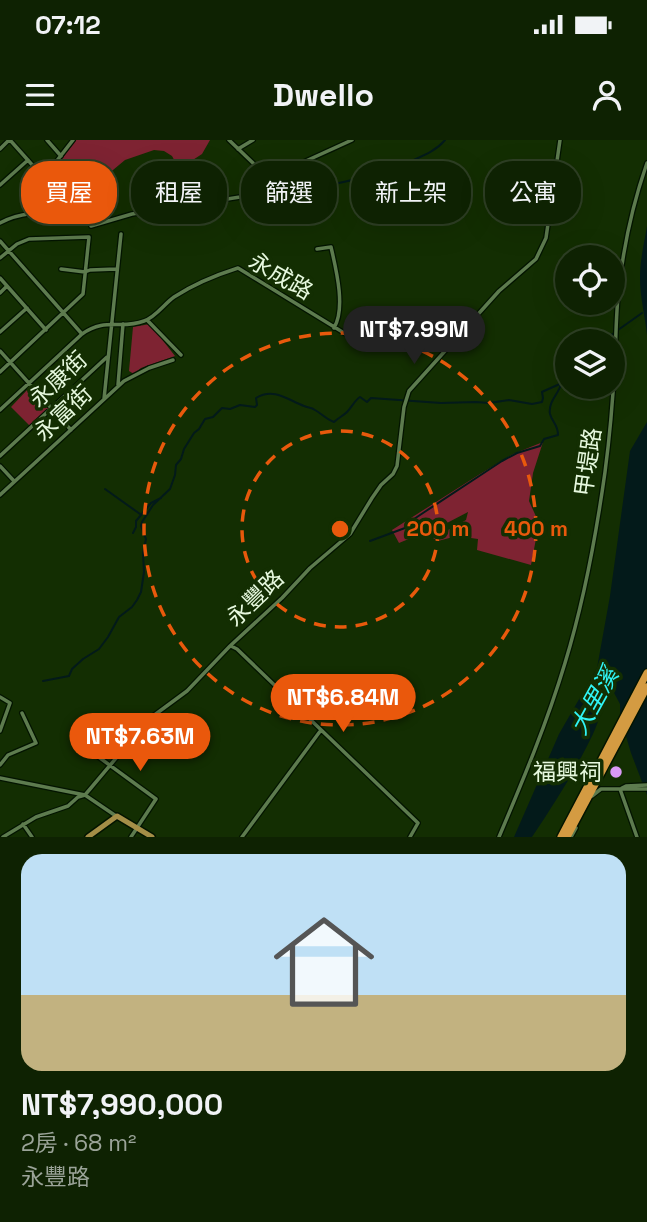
<!DOCTYPE html>
<html lang="zh-TW">
<head>
<meta charset="utf-8">
<style>
	:root { --surface:#0e2202; --page:#1c2f11; --text:#f1f3f6; --muted:#9ba499; --line:#2e3f24; --accent:#ea580c }
	body { margin:0; font-family:"Space Grotesk","Noto Sans TC",sans-serif; background:var(--page); color:var(--text); height:100vh; display:flex; flex-direction:column; font-size:26px; white-space:nowrap }
	* { box-sizing:border-box; margin:0 }
	p { font-size:23px; color:var(--muted) }
	.icon { flex:none; width:38px; height:38px; fill:none; stroke:currentColor; stroke-width:2; stroke-linecap:round; stroke-linejoin:round }
	.map { position:relative; height:697px; overflow:hidden }
	.drawer { display:flex; flex-direction:column; background:var(--surface); flex:1 }
	.drawer>* { flex:none }
	.banner { position:absolute; left:21px; top:21px; width:606px; height:63px; display:flex; gap:14px }
	.buttons { position:absolute; left:555px; top:105px; display:grid; gap:14px }
	.buttons a { display:grid; place-items:center; width:70px; height:70px; border-radius:50%; background:var(--surface); box-shadow:0 7px 28px #0002,0 0 0 2px var(--line); font-size:35px }
	.price { position:absolute; translate:-50% -60px; padding:0 16px; border-radius:24px; background:var(--accent); color:#fff; font-size:23px; line-height:46px; filter:drop-shadow(0 2px 4px #0008) }
	.price::after { content:''; position:absolute; left:50%; top:42px; width:21px; height:16px; margin-left:-10px; background:inherit; clip-path:polygon(0 0,100% 0,50% 100%) }
	.price.current { background:#222; color:#fff }
	ul { padding:0; list-style:none }
	li { display:grid; align-content:center; gap:14px; height:371px; padding:0 21px }
	li+li { border-top:2px solid var(--line) }
	li span { display:grid; place-items:center; height:217px; border-radius:21px; color:#555 }
	li>.icon { margin-inline-start:auto }
	span .icon { width:126px; height:126px; fill:#fffc; stroke-width:1 }
	li b { font-size:30px }
	.pill { padding:0 24px; border-radius:28px; background:var(--surface); box-shadow:0 7px 28px #0002,0 0 0 2px var(--line); font-size:24px; line-height:63px }
	.pill.current { background:var(--accent); color:#fff }
	.status { display:flex; justify-content:space-between; align-items:center; height:49px; padding:0 35px; background:var(--surface); direction:ltr }
	.status svg { height:19px; fill:currentColor }
	header { display:flex; justify-content:space-between; align-items:center; height:91px; padding:0 21px; background:var(--surface); font-size:32px; font-weight:700 }
	.map>svg:first-child { display:block }
</style>
</head>
<body>
<div class="status"><b>07:12</b><svg viewBox="0 0 49 12"><path d="M0 12V9h3v3zM5 12V6h3v6zM10 12V3h3v9zM15 12V0h3v12zM26 1h20v11H26zM47 4h2v5h-2z"/></svg></div>
<header><svg class="icon" aria-label="menu" viewBox="0 0 24 24"><path d="M4 6h16M4 12h16M4 18h16"/></svg>Dwello<svg class="icon" aria-label="person" viewBox="0 0 24 24"><circle cx="12" cy="8" r="4"/><path d="M4 21q1-7 8-7t8 7"/></svg></header>
<div class="map">
<svg width="647" height="697" viewBox="0 0 647 697">
	<rect width="100%" height="100%" fill="#132e02"/>
	<path fill="#7e2332" d="M76,0H210L202,14L179,29L172,16L164,11L154,10L125,20L107,35L103,31L101,25C89,21 77,31 72,41H64L61,45L62,47H67L72,50L73,55L64,57L61,67L39,70L36,68L37,50L40,45L47,39Z
		M150,184L175,216L141,228L134,234L129,231L133,187Z
		M29,248L49,268L30,286L11,267Z
		M543,302L533,333L529,361L539,383L531,425L477,410L478,399L457,396L438,401L433,398L466,380L468,372L445,384L399,403L392,390L480,334L513,314Z"/>
	<path fill="#031a1a" d="M647,86V195C645,176 640,157 640,138C640,120 644,104 647,86Z
		M647,282V655L631,613L620,576V564L612,549C603,563 600,579 593,594C576,630 554,664 532,697H514L559,594L597,528L610,456L630,311Z"/>
	<g fill="none" stroke-linecap="round" stroke-linejoin="round">
		<path stroke="#031a1a" stroke-width="2" d="M261,56C311,48 362,42 409,22C422,16 436,11 445,0
			M618,190L642,173
			M604,201L614,193
			M105,349L140,374
			M133,393L136,387V381L151,363L161,358
			M370,401L405,388L411,381L426,371L502,321L517,313L540,306L544,299L558,295C558,284 552,282 550,274C548,263 557,255 560,247C564,238 561,232 567,225
			M43,541L69,536L72,529L83,519L99,509L108,497L119,477L132,467L137,460L141,452L144,432L143,413L146,399L141,386L142,382L153,365L170,349L175,335L176,325L181,319L184,309L194,293L199,289L205,279L213,277L222,268L230,269L240,265L255,267L257,265L256,258C274,247 288,260 304,266C309,268 311,267 315,270C322,274 326,279 334,282C338,278 343,276 347,272C352,267 354,261 360,257L367,262L371,258L441,263L476,262L489,263L509,260L532,264L542,262L543,258L542,252L544,251L562,243"/>
		<g stroke="#031400" stroke-width="6">
			<path id="minor" d="M10,0L43,37
				M47,0L61,16
				M229,0L253,23L262,41
				M0,9L9,0
				M238,9L253,0
				M0,45L28,20
				M35,73L34,59L38,45L73,0
				M0,83C25,69 54,73 81,72
				M91,86L132,74L240,57L253,52L259,48L262,41L352,0
				M0,101L82,194
				M317,109L331,107C336,129 346,168 334,188
				M0,118L17,104L29,99L89,97L83,154L0,232
				M61,129L85,132L90,130L116,129
				M0,138L46,190
				M0,153L7,146
				M147,180L181,215
				M0,192L27,168
				M0,211L71,290
				M118,245L123,184
				M104,259L121,94
				M0,270L82,194C106,177 121,190 144,181C156,177 164,164 174,157C194,144 216,135 238,128L349,196L439,204L443,205L447,208
				M0,316L107,217
				M0,326L14,341
				M0,355L124,241L149,228L173,220
				M231,506L237,509L418,683L410,697
				M0,557L10,563L0,591
				M89,610L156,659L131,697
				M0,625L8,615L36,603L22,573
				M0,638L85,655L116,676
				M622,648L626,646L647,645
				M620,649L637,697
				M592,656L601,649H647
				M23,684L32,697
				M3,697L36,677L68,666L78,657L85,655L149,579L187,551L230,506L282,458L310,428L350,394L372,358L381,345L393,334L397,326L404,267L409,251L499,151L536,119L546,98L560,0
				M242,697L321,590
				M499,697C523,640 547,583 565,523C584,461 596,396 605,332C610,295 613,258 615,221C616,196 616,171 619,147C624,104 633,63 647,23
				M571,697L576,688"/>
		</g>
		<g stroke="#031400" stroke-width="8">
			<path id="major" d="M88,697L117,676L152,697"/>
		</g>
		<g stroke="#031400" stroke-width="10">
			<path id="highway" d="M561,697L647,533
				M567,697L647,547"/>
		</g>
		<use href="#minor" stroke="#5d7b4e" stroke-width="3.5"/>
		<use href="#major" stroke="#a48e47" stroke-width="5"/>
		<use href="#highway" stroke="#d49b42" stroke-width="7"/>
	</g>
	<g fill="none" stroke="#e8590c" stroke-width="3.5" stroke-dasharray="12 9">
		<circle cx="340" cy="389" r="98"/>
		<circle cx="340" cy="389" r="196"/>
	</g>
	<circle fill="#da9af6" stroke="#132e02" stroke-width="2.5" cx="616" cy="632" r="7"/>
	<g text-anchor="middle" dominant-baseline="central" stroke-width="7" stroke-linejoin="round" paint-order="stroke">
		<g font-size="23" fill="#e6f8de" stroke="#132e02">
			<text transform="translate(281 136) rotate(30)">永成路</text>
			<text transform="translate(58 239) rotate(-43)">永康街</text>
			<text transform="translate(63 273) rotate(-43)">永富街</text>
			<text transform="translate(588 322) rotate(-82)">甲堤路</text>
			<text transform="translate(255 458) rotate(-44)">永豐路</text>
		</g>
		<g font-size="23" fill="#e6f8de" stroke="#132e02" text-anchor="end">
			<text x="602" y="632">福興祠</text>
		</g>
		<g font-size="24" font-style="italic" fill="#30f5f6" stroke="#132e02">
			<text transform="translate(594 561) rotate(-61)">大里溪</text>
		</g>
	</g>
	<circle cx="340" cy="389" r="10" fill="#e8590c" stroke="#132e02" stroke-width="3.5"/>
	<g font-size="21" text-anchor="middle" font-weight="bold" fill="#e8590c" stroke="#132e02" stroke-width="7" stroke-linejoin="round" paint-order="stroke">
		<text x="438" y="396">200 m</text>
		<text x="536" y="396">400 m</text>
	</g>
</svg>
<div class="buttons">
<a><svg class="icon" aria-label="locate" viewBox="0 0 24 24"><circle cx="12" cy="12" r="6"/><path d="M12 2v4M12 18v4M2 12h4M18 12h4"/></svg></a>
<a><svg class="icon" aria-label="layers" viewBox="0 0 24 24"><path d="M12 4l9 5-9 5-9-5zM3 14l9 5 9-5"/></svg></a>
</div>
<b class="price current" style="left:414px;top:226px">NT$7.99M</b>
<b class="price" style="left:343px;top:594px">NT$6.84M</b>
<b class="price" style="left:140px;top:633px">NT$7.63M</b>
<div class="banner">
<a class="pill current">買屋</a>
<a class="pill">租屋</a>
<a class="pill">篩選</a>
<a class="pill">新上架</a>
<a class="pill">公寓</a>
</div>
</div>
<section class="drawer">
<ul>
<li><span style="background:linear-gradient(#bfe0f5 65%,#c2b280 0)"><svg class="icon" aria-label="home" viewBox="0 0 24 24"><path d="M3 11l9-7 9 7M6 9v11h12V9"/></svg></span><div><b>NT$7,990,000</b><p>2房 · 68 m²</p><p>永豐路</p></div></li>
</ul>
</section>
</body>
</html>
